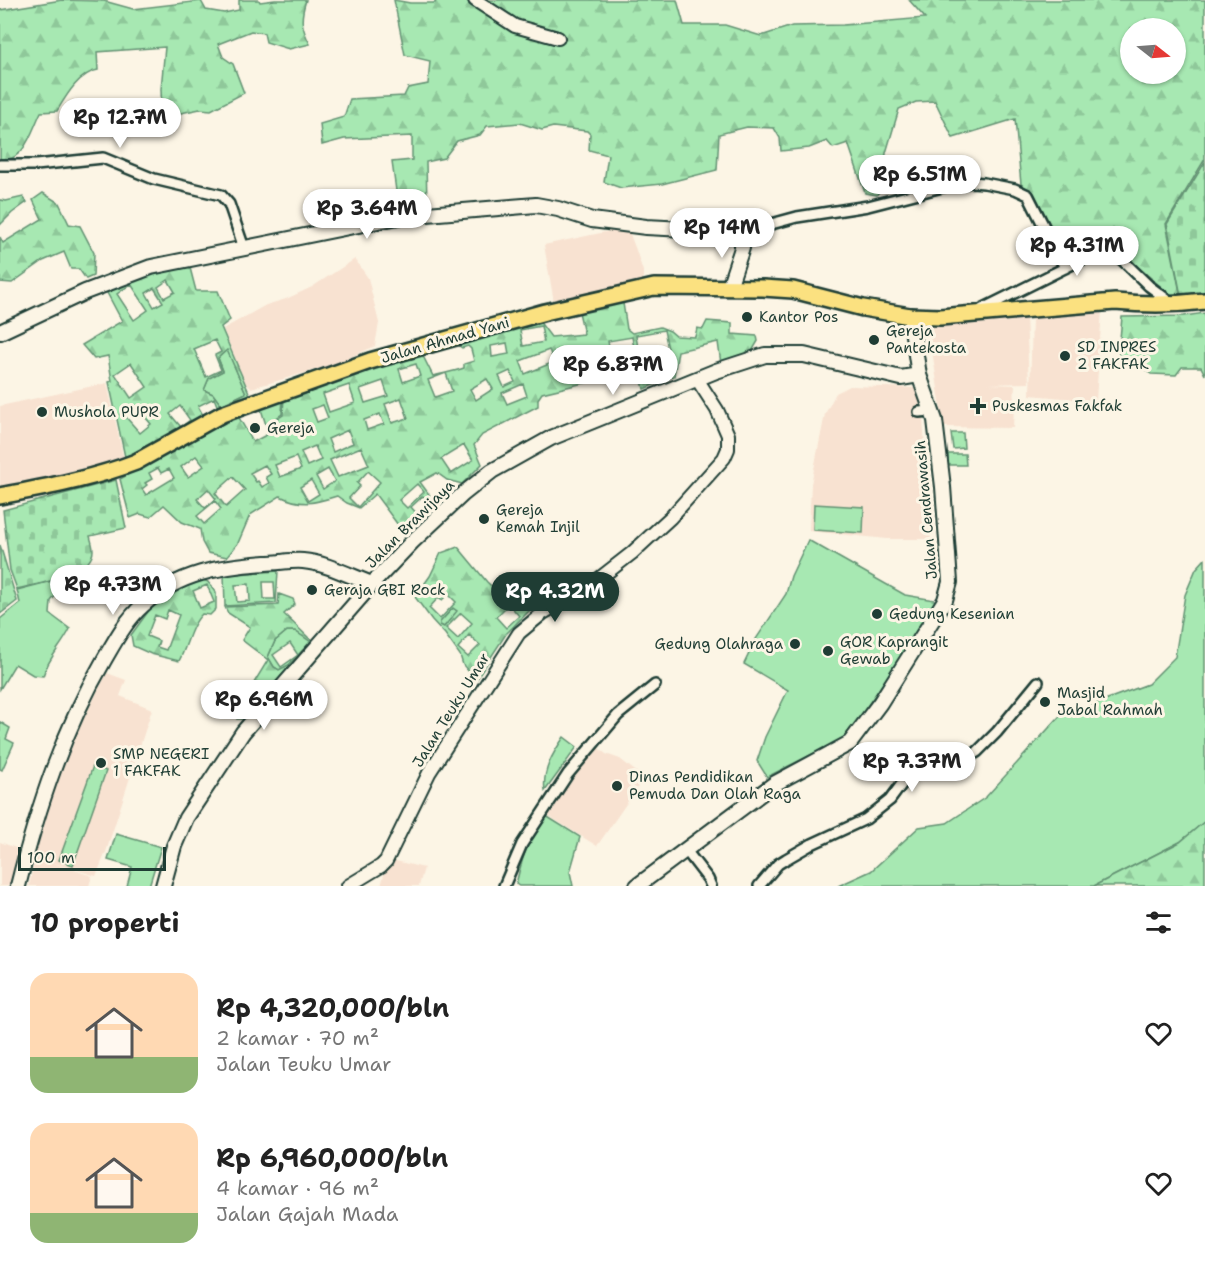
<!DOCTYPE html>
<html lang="id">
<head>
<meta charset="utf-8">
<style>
	:root { --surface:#fff; --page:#f6f6f6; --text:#222; --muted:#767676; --accent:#1f3d34 }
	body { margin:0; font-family:"Shantell Sans",sans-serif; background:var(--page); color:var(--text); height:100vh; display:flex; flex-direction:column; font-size:22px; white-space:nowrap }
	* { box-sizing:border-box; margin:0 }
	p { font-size:20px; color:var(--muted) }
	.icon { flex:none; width:33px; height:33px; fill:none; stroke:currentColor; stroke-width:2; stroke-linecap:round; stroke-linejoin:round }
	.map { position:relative; height:886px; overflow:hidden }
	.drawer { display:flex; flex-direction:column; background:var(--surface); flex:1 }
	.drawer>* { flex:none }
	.needle { width:39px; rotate:107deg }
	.controls { position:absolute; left:1120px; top:18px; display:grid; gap:12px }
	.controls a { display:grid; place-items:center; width:66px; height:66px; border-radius:50%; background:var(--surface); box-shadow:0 2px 4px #0004; font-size:30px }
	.scale { position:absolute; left:18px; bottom:15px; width:148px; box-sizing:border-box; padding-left:6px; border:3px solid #1f3d34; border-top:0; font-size:16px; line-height:21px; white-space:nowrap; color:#1f3d34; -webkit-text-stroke:4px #fcf5e5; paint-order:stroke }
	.price { position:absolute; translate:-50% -51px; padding:0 14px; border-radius:21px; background:#fff; color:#222; font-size:20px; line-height:39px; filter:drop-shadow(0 2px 3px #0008) }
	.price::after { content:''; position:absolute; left:50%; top:36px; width:18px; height:14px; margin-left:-9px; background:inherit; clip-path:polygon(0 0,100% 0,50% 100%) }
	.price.current { background:var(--accent); color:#fff }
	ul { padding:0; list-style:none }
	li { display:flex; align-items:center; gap:18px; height:150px; padding:0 30px }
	li span { display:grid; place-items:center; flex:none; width:168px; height:120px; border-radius:18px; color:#555 }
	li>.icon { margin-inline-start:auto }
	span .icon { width:72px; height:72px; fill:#fffc; stroke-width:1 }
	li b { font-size:26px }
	h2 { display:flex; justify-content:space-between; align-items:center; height:72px; padding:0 30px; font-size:26px }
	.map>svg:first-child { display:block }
</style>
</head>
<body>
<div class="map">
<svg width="1205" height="886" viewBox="0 0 1205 886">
	<defs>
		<pattern id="forest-firs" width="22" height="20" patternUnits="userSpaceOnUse" patternTransform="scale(1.5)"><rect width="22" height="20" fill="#a7e8b2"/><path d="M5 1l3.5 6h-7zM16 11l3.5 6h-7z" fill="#8fc89a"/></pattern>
		<pattern id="cemetery-stones" width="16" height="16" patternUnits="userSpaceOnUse" patternTransform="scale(1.5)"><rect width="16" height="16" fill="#a7e8b2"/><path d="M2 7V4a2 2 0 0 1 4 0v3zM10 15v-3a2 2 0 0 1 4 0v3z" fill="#8fc89a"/></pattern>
	</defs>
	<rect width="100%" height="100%" fill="#fcf5e5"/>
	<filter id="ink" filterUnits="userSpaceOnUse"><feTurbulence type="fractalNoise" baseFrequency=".0167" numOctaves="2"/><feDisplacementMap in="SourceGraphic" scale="12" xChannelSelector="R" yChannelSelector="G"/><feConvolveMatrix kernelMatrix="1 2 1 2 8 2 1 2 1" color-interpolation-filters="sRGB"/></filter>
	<g filter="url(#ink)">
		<path fill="#f8e2d1" d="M624,228L628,229L636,250L643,271V283L554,302L544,245Z
			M355,259L368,278L379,323L375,346L335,364L277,381L251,388L245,383L223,329L266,305L286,299L312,287Z
			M1102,309L1096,401L1030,395L1032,317Z
			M1026,316L1029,383L989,384L1015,385L1013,428L944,427L928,325Z
			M107,383L124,460L0,489V406Z
			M850,386L916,388L922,404L931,539H887L809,531L811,484L825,414L836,393Z
			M107,673L126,680L120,696L152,709L106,852L96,876L44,860L92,876L89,886H29L35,858H38L35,855L36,845L43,820L80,725Z
			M596,746L606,754L620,759L644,778L597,846L547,815Z
			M0,842L21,850L12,886H0Z
			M388,859L424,868L419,886H381Z"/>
		<path fill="#a7e8b2" stroke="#639273" stroke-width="1.5" fill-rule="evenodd" d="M227,349L246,393L221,405L213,394L204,390L209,378L223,371L218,358Z
			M283,397L282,414L266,425L260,406Z
			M951,433H963L964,448L953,449Z
			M948,454H965L966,465H948Z
			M814,504L864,507L863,533L813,530Z
			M808,540L905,595L940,601L841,744H832L767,777L757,761L765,737L788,690L744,664L756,639L786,594L791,576Z
			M1205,559V821L1180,842L1094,886H838L871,871L919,827L947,823L986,797L1059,717L1148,684L1175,657L1185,595L1196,569Z
			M278,571L276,603L225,606L224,575ZM263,582H274L275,599H264ZM249,584L250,601L237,602L235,585Z
			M63,578L62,588L51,601L50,614L70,629C62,646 48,658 43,676L33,675L15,664L0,689V619L20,603L17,590Z
			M453,608L458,611L444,627L440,625V622Z
			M287,631H295L311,641L289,665L279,670L274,667L268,657L275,641ZM290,643L298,655L281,667L273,655Z
			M0,722L10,728L6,739L14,743L2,770L0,769Z
			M564,737L577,747L545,791C542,771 553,753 564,737Z
			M93,766L106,771L73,865L59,860Z
			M546,816L580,837L570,872L573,886H519L516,884C522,859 528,836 546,816Z
			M116,834L161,847L149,886H127L132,867L108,860Z"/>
		<path fill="url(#forest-firs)" stroke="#639273" stroke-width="1.5" fill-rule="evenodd" d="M62,0L104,1L133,9L201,1L206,10L224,13L239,10V0H259L260,2L275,0H306C300,19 301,27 310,44L289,49L266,42L264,33L251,31L218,44L223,57L233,64L244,93L211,110L200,109L176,114L169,123L162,116L161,89L165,47L97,52L98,70C79,73 66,96 57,111L41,112C32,130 24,164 0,159V10Z
			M394,0L410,3H435L436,0H677L684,25H725L761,36L792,26L843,25L925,18L909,0H1205V159L1166,224L1181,297L1174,298L1136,265L1107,247L1066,256L1034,193L1021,184L1015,119L953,138L935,101L916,102L899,109L886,153L883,184L877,195L865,193L848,143L833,148L827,141L809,148L781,151L780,138L774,128L747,127L719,134L717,170L662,184L621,188L604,182L608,155L589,150L590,134L587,131L553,127L542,130L520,123L487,126L480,135L457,141L444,158L426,162L427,203L398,205L392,162L412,160V136L344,139L322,145L320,124L344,117L350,99L404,96L408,88L428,84L430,61L405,55ZM1131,28H1176V74H1131Z
			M43,193L59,203L69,224L80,226L94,253L93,276L86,279L79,269H71L64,252L43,261L12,283L0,282V237L3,243L42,219L33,200Z
			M23,197L27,202L12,213L0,225V200L6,201Z
			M189,264L196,291H218L230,320L221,327L250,395L125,457L109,382L112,381L108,356L94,359L82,345L122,321L105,289ZM168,280L175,292L164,298L158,287ZM131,284L148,310L134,320L117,294ZM154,288L163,302L154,307L146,293ZM215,340L221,352L215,355L221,370L206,377L194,349ZM227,350L246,393L221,405L213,394L204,390L209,378L223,371L218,358ZM131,363L147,387L131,398L115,374ZM214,398L218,408L203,415L198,406ZM135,405L151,424L140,433L124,415ZM180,406L190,420L181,427L170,414Z
			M623,303L627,329L632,333L660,327L670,331L676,336L695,337L697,328L703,329L707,321L732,323V334L757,336L758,341L751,353L721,364L718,342L678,351L674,376L644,389L638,364L618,369V375L542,393L538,399V406L482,435L474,445L482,464L462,484L447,480L437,473L420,482L436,504L410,530L404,533L375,494L359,508L347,503L337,496C315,503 302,507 280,496L250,515L238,543L227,557L208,553L202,542L200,529L182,522L164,505L150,517L140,514L130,518L120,479L220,423L238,416L253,442L270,433L268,425L283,415L284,396L378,365L422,354L433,376C444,373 453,372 464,368V364L474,361L471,349L468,346L462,348L458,345V340L512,325L539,321L551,337L584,334L579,312ZM541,326L544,342L523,346L520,330ZM664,330L668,349L639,355L636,335ZM632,337L635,353L611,357L608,341ZM507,343L509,354L492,357L491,346ZM549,350L554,362L525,374L520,361ZM587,351L591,370L575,373L572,354ZM569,355L572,375L559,377L556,357ZM416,364L420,376L403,382L399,369ZM510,371L515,382L504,387L499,376ZM446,373L452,391L435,397L428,380ZM487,379L493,389L476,400L470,389ZM383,381L388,396L365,403L360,389ZM523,384L527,396L507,404L502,393ZM349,385L355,403L329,412L323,394ZM401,398L408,418L392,423L385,404ZM323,405L328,418L317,422L312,409ZM380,414L384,424L367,430L364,420ZM348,430L353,443L333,452L328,439ZM464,445L473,460L451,474L441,459ZM315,446L321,460L307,466L301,452ZM361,447L369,465L338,477L330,460ZM196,456L204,466L188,477L181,467ZM296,457L301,469L280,477L275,465ZM265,465L271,474L266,477L269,483L262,487L258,481L256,482L250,473ZM158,468L161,473L169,469L174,478L146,495L142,489L147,485L145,483L152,479L149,473ZM328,469L335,481L323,489L316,476ZM368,471L380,482L358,507L349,498L360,486L357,483ZM233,477L245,490L226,507L215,493ZM311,480L319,494L308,501L300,487ZM417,484L424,492L407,508L399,500ZM208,489L216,499L205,508L197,499ZM423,496L429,502L417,514L411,507ZM215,501L221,509L204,524L197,516Z
			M1205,313V375L1201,367H1182L1176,375L1151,374L1136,363L1118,361L1122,317L1184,316Z
			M458,547L487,582L499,593L506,590L514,582L525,598L530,610L506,634L476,680L463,665L460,655L445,634L432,620L415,597L430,576L441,553ZM448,594L456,602L440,619L429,608L439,597L442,600ZM509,604L519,616L506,628L496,617ZM453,608L457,611L444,627L440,625V622ZM461,613L472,623L458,639L446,628ZM469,635L480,645L468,657L458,648Z
			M199,578L208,582L216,592V609L210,615L202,614C190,626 187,647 179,661L151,654L133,646L131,635L153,605L172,589ZM207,585L214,602L200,608L193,591ZM168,610L179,615L166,650L157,647L159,641L147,636L155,615L165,619Z
			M279,594L293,599L295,604L284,614L312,641L251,710L241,719H237L244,699L268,660L242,640L250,627L228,613L225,607L278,605ZM287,631H295L311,642L289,665L279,670L274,667L268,657L275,641Z
			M1205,821V886H1094L1180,842Z"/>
		<path fill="url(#cemetery-stones)" stroke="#639273" stroke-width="1.5" d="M1205,162V292L1181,296L1167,224Z
			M116,480L126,528L90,536C91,540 93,546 93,550C93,576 35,584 17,589L10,570L3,510Z
			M0,545L17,601L0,614Z"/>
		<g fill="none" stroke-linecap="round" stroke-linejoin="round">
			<g stroke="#1f3d34" stroke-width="14">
				<path id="minor" d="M0,165H36L103,158L154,179L221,195L229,204L244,248
					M742,232L797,217L868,206L950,185L972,182L984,183L1015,189L1028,195L1065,268
					M982,309L1091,255L1106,251L1115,253L1149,286L1172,303
					M919,412L932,411
					M685,849L708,879L711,886
					M504,886L522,844L568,774L618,715L655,685
					M759,886L778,864L786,859L812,844L866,819L890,800L904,781L916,771L949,769L977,752L997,732L1038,682"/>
			</g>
			<g stroke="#1f3d34" stroke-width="16">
				<path id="tertiary" d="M475,0L515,26L558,38
					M348,886L381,866L386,861L429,773L519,633L543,613L591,585L632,553L671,517L724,458L728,449V435L717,410L697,379"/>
			</g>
			<g stroke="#1f3d34" stroke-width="18">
				<path id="secondary" d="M0,332L85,292L151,267L403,216L536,205L558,209L592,220L646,227L742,232V248L729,287
					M18,886C38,807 63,731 104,660C115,641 126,620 143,605C178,573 221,566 266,563C278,563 291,560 303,561C326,563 350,576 372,584
					M163,886L174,846L186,818L243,732L372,584L412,542L463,494L492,471L551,438L716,371L765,355H804L901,378L919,375
					M637,886L774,784L850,743L880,703L945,600L950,582L943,487L935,420L919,375L910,316"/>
			</g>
			<g stroke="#1f3d34" stroke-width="20">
				<path id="primary" d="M0,496C46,487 92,479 136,462L222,414L370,361L545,312L654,287L763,288L793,290L863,308L910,316L940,317L1115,302C1146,305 1174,305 1205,301"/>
			</g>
			<use href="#minor" stroke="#fcf5e5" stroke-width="9"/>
			<use href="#tertiary" stroke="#fcf5e5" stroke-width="12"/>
			<use href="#secondary" stroke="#fcf5e5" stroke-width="14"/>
			<use href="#primary" stroke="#fbe180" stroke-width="15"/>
		</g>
	</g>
	<g fill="#1f3d34" stroke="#fcf5e5" stroke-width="2">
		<circle cx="747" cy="317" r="6"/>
		<circle cx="874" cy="340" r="6"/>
		<circle cx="1065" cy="356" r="6"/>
		<path d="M975 397h6v6h6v6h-6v6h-6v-6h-6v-6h6z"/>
		<circle cx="42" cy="412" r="6"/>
		<circle cx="255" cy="428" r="6"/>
		<circle cx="484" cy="519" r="6"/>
		<circle cx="312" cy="590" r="6"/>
		<circle cx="877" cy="614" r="6"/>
		<circle cx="795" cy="644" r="6"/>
		<circle cx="828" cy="651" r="6"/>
		<circle cx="1045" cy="702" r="6"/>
		<circle cx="101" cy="763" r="6"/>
		<circle cx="617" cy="786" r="6"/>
	</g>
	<g text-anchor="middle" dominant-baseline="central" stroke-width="6" stroke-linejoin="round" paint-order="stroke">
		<g font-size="15" fill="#1f3d34" stroke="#fcf5e5" text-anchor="start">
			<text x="759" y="317">Kantor Pos</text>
			<text x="886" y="331">Gereja<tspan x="886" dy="17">Pantekosta</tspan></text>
			<text x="1077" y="347">SD INPRES<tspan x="1077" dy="17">2 FAKFAK</tspan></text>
			<text x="992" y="406">Puskesmas Fakfak</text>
			<text x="54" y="412">Mushola PUPR</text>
			<text x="267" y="428">Gereja</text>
			<text x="496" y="510">Gereja<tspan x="496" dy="17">Kemah Injil</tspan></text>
			<text x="324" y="590">Geraja GBI Rock</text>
			<text x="889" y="614">Gedung Kesenian</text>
			<text x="840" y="642">GOR Kaprangit<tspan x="840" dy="17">Gewab</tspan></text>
			<text x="783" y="644" text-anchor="end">Gedung Olahraga</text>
			<text x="1057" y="693">Masjid<tspan x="1057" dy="17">Jabal Rahmah</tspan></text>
			<text x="113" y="754">SMP NEGERI<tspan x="113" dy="17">1 FAKFAK</tspan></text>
			<text x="629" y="777">Dinas Pendidikan<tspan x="629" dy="17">Pemuda Dan Olah Raga</tspan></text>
		</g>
		<g font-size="15" fill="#1f3d34" stroke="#fcf5e5">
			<text transform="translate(445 340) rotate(-16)">Jalan Ahmad Yani</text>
			<text transform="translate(926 510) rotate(-95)">Jalan Cendrawasih</text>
			<text transform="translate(410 524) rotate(-45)">Jalan Brawijaya</text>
			<text transform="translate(451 710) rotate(-58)">Jalan Teuku Umar</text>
		</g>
	</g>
</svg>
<div class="controls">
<a><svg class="needle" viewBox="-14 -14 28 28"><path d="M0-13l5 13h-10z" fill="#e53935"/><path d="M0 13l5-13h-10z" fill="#767676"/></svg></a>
</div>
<div class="scale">100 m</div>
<b class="price" style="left:120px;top:149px">Rp 12.7M</b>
<b class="price" style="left:920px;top:206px">Rp 6.51M</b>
<b class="price" style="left:367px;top:240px">Rp 3.64M</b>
<b class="price" style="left:722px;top:259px">Rp 14M</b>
<b class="price" style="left:1077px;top:277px">Rp 4.31M</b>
<b class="price" style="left:613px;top:396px">Rp 6.87M</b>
<b class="price" style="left:113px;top:616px">Rp 4.73M</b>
<b class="price current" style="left:555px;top:623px">Rp 4.32M</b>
<b class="price" style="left:264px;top:731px">Rp 6.96M</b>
<b class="price" style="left:912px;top:793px">Rp 7.37M</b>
</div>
<section class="drawer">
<h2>10 properti<svg class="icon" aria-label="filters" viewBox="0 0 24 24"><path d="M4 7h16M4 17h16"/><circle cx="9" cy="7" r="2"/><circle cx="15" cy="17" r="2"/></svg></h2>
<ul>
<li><span style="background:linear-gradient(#ffd9b3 70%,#8fb573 0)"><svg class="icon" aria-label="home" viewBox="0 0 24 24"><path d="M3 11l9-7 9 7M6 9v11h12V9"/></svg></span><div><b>Rp 4,320,000/bln</b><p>2 kamar · 70 m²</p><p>Jalan Teuku Umar</p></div><svg class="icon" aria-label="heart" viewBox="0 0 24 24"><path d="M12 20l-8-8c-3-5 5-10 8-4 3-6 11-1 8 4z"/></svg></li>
<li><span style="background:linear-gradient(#ffd9b3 75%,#8fb573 0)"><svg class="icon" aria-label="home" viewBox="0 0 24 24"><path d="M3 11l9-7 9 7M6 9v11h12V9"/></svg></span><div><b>Rp 6,960,000/bln</b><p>4 kamar · 96 m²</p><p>Jalan Gajah Mada</p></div><svg class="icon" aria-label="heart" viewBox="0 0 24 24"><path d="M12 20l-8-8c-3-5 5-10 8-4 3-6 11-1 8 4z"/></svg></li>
</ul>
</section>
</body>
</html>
